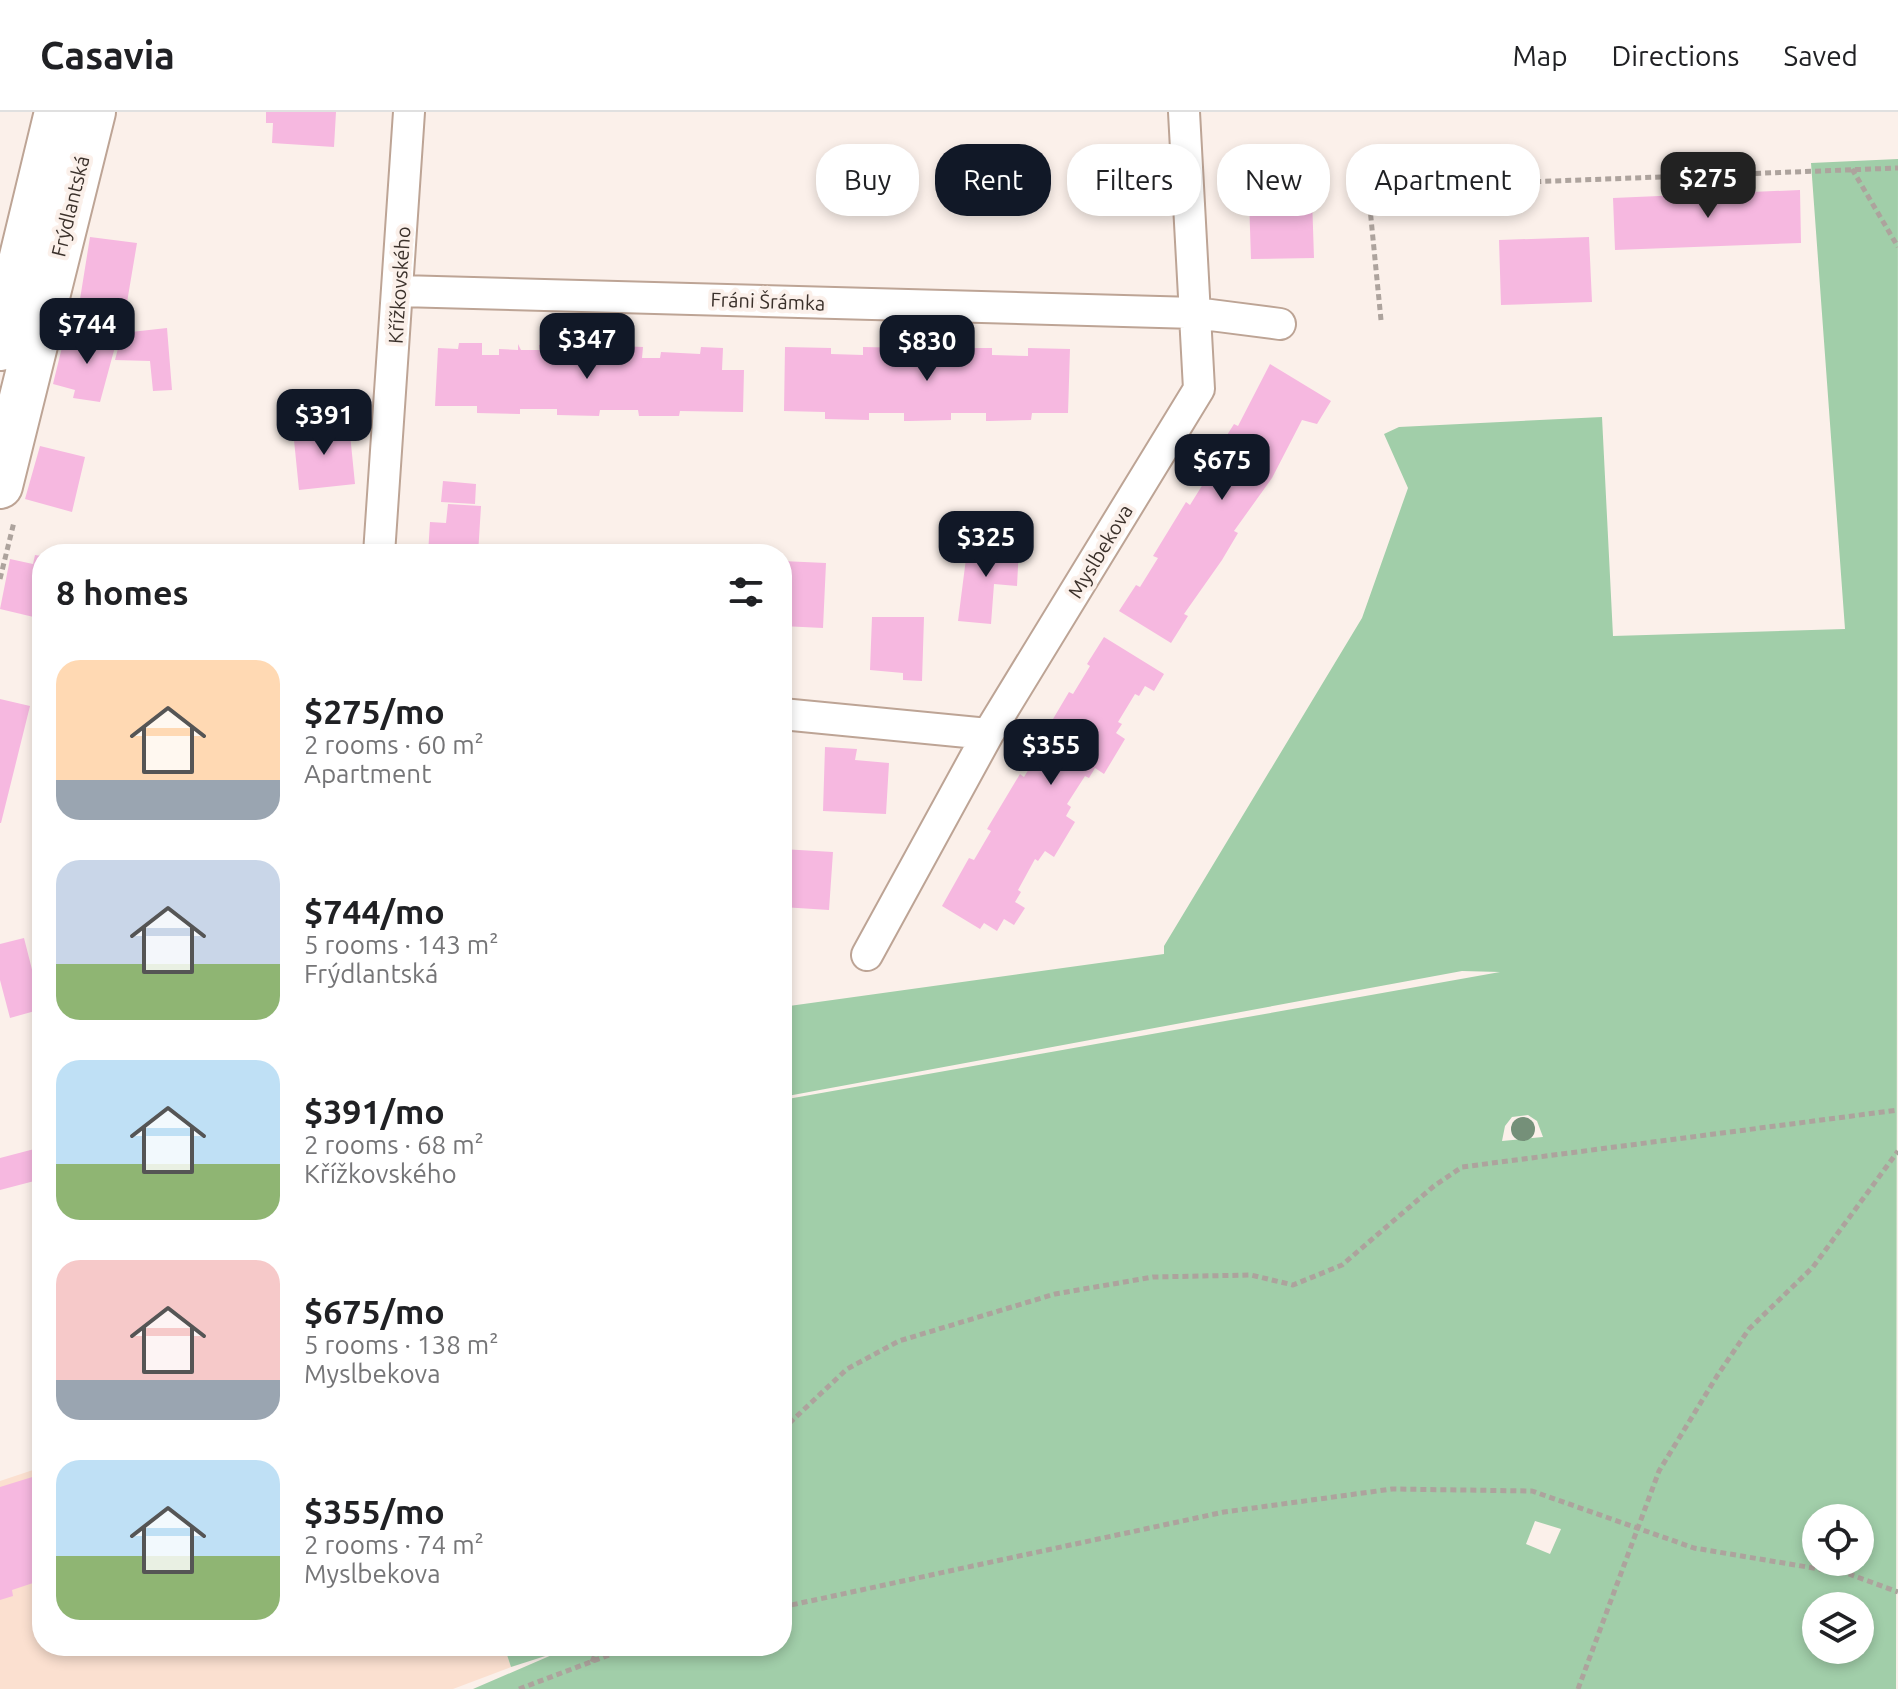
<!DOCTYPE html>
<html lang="en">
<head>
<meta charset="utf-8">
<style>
	:root { --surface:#fff; --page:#f2f2f2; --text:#202124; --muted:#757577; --line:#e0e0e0; --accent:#111827 }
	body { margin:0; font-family:Ubuntu,sans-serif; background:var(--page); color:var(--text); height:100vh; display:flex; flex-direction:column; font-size:30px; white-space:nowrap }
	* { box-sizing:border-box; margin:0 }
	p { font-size:26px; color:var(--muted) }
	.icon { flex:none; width:44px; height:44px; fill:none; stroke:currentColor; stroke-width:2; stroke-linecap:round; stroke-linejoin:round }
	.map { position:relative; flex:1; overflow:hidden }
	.side { position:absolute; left:32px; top:432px; width:760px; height:1112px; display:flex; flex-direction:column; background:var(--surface); border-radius:32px; box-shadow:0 4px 12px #0003 }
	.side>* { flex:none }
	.top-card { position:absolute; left:816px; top:32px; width:760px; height:72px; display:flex; gap:16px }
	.controls { position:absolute; left:1802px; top:1392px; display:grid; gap:16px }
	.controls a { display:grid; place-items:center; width:72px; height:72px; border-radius:50%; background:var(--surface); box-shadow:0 4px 12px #0003; font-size:40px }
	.price { position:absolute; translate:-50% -68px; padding:0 18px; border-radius:16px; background:var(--accent); color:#fff; font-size:26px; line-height:52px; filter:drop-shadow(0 2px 4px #0008) }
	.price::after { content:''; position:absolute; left:50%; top:48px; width:24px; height:18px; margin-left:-12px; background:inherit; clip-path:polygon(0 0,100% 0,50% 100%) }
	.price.current { background:#222; color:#fff }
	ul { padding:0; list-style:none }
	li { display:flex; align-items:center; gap:24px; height:200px; padding:0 24px }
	li span { display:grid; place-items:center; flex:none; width:224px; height:160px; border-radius:24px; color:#555 }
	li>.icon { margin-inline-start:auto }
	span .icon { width:96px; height:96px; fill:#fffc; stroke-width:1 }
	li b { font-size:34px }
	h2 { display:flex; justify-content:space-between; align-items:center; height:96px; padding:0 24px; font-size:34px }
	.pill { padding:0 28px; border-radius:32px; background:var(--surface); box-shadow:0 4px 12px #0003; font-size:28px; line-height:72px }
	.pill.current { background:var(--accent); color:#fff }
	header { display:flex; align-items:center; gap:48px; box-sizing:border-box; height:112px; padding:0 40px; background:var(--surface); border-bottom:2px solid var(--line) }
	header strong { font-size:38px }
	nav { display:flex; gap:44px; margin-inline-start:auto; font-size:28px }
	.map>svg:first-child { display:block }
</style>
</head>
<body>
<header>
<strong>Casavia</strong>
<nav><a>Map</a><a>Directions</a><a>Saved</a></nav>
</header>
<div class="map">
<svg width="1898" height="1577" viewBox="0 0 1898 1577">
	<rect width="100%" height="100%" fill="#fbf0ea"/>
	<path fill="#fbe0d0" d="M42,1355V1534H504L511,1555L453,1577H0V1369Z"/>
	<path fill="#a1cea9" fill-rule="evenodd" d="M1898,47L1896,1577H473L561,1539L511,1555L504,1534H574L566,1538L580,1534H782V988L1500,860L1462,859L782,985V895L1164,842V834L1362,506L1408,376L1384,322L1399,315L1602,305L1613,524L1845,517L1811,51ZM1528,1003L1537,1009L1543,1025L1502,1029L1505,1014L1512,1005ZM1816,1406H1860V1450H1816ZM1535,1409L1561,1417L1550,1442L1526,1432ZM1816,1494H1860V1538H1816Z"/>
	<path fill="#f6b8e0" d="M266,0H336L334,35L272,31L273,11H266Z
		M1800,78L1801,131L1615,138L1613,86Z
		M1312,85L1314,146L1251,147L1249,86Z
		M90,125L137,131L123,214L77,206Z
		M1589,125L1592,190L1501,193L1499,128Z
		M167,216L172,278L153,279L150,249L115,248L122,221Z
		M119,220L100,290L73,286L75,278L53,272L63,231L85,236L89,223Z
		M459,231H482V243H499V237L518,238V232L521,238H540L539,233H561L562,244L580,245V239L620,240V234L643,235L642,246H660L661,240L700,242L701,235L723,236L722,258H744L743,300L680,299L679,304H639L638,298H600L599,304L557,303V297H520V302L477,301V294H435L438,236L458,237Z
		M785,235L831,236V242L863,243V235L912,236L911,243H947V236H992V243L1028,244V236L1070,237L1068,301H1032L1031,308L990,309H986V301H951V308L910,309H904V301H869V308L825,307V300L784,299Z
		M1270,252L1331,289L1317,312L1302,308L1272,366L1234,419L1238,421L1222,448L1184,502L1188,504L1171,531L1119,499L1136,473L1140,475L1158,446L1153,444L1186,390L1190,393L1208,364L1203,361L1234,312L1238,314Z
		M349,312L355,372L299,378L293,318Z
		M40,334L85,345L72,400L25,387Z
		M443,369L476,372L475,392L441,390Z
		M448,392L481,394L478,442H428L430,410L446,411Z
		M968,431L1019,435L1017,474L994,472L991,512L958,509Z
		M35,443L42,444V507L0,497L10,447L33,452Z
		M782,449L826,451L823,516L782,514Z
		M872,505H924L922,569L903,568V561L870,558Z
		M1104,525L1164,562L1154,579L1145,574L1139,584L1135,582L1118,610L1122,612L1116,621L1125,627L1104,662L1095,656L1089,666L1085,664L1067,692L1071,695L1066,704L1075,710L1054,745L1045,739L1038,749L1035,747L1018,778L1021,780L1015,790L1025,796L1014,813L1004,807L997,819L984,811L980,817L942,794L969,746L974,748L991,719L987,717L1020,662L1024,665L1041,637L1037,634L1069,580L1073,582L1090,554L1087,552Z
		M0,587L30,594L1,711H0Z
		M825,635L857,637L855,648L889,651L886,702L823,699Z
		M782,737L833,740L829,798L782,795Z
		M24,826L42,897L10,906L0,868V832Z
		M42,1035V1067L0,1078V1046Z
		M42,1362V1468L12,1478L13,1484L0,1488V1375Z"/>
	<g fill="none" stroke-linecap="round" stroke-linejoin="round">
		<g stroke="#bda495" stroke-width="34">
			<path id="street" d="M400,179L1195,201L1280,212
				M379,442L409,0
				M782,602L988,622
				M867,843L988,622L1199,277L1184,0"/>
		</g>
		<g stroke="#bda495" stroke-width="48">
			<path id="primary" d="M0,236L57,0
				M0,374L93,0"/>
		</g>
		<path stroke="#ada39d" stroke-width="5" stroke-dasharray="6 4" stroke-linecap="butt" d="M1852,57L1898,135
			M1381,208L1368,76L1898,56
			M0,467L14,410
			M782,1318L847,1257L899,1229L1055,1182L1153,1165L1251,1163L1293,1173L1342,1153L1434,1074L1462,1055L1898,998
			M782,1495L1224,1400L1392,1377L1532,1379L1694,1436L1849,1462L1898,1480
			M592,1550L599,1534
			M519,1577L633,1534
			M1578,1577L1659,1359L1717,1264L1749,1217L1813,1155L1898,1039"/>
		<use href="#street" stroke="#fff" stroke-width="30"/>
		<use href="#primary" stroke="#fff" stroke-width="44"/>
	</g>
	<circle fill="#759079" cx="1523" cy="1017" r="12"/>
	<g text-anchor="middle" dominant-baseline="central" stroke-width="8" stroke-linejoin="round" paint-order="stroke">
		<g font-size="20" fill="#3b312b" stroke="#fbf0ea">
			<text transform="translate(70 94) rotate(-76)">Frýdlantská</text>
			<text transform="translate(399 173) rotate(-86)">Křížkovského</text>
			<text transform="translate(768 189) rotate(2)">Fráni Šrámka</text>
			<text transform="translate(1100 439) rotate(-59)">Myslbekova</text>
		</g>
	</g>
</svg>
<div class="controls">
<a><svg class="icon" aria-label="locate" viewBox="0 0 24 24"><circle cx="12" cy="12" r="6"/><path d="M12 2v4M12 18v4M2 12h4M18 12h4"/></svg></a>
<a><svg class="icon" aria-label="layers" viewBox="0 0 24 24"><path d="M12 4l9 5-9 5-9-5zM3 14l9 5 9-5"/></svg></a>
</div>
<b class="price current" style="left:1708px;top:108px">$275</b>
<b class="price" style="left:87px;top:254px">$744</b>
<b class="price" style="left:587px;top:269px">$347</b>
<b class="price" style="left:927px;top:271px">$830</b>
<b class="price" style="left:324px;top:345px">$391</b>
<b class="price" style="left:1222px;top:390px">$675</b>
<b class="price" style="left:986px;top:467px">$325</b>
<b class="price" style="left:1051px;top:675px">$355</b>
<div class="top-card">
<a class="pill">Buy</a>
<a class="pill current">Rent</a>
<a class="pill">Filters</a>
<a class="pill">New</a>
<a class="pill">Apartment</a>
</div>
<section class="side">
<h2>8 homes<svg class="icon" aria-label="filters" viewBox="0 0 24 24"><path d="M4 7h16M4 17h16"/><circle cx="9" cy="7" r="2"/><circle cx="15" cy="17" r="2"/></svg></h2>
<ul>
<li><span style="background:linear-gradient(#ffd9b3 75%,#9aa5b1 0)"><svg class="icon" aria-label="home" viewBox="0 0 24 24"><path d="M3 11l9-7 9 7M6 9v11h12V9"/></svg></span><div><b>$275/mo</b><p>2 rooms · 60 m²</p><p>Apartment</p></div></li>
<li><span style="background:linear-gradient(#c9d6e8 65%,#8fb573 0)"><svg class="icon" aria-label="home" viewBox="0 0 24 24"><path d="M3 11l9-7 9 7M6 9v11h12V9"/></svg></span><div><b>$744/mo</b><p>5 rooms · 143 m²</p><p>Frýdlantská</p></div></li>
<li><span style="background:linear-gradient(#bfe0f5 65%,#8fb573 0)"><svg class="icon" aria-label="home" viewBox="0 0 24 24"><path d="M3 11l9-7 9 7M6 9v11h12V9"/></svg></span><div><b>$391/mo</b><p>2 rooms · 68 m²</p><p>Křížkovského</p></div></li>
<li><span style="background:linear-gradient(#f6c9c9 75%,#9aa5b1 0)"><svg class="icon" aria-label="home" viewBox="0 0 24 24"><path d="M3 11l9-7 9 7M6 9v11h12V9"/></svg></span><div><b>$675/mo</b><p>5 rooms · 138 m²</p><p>Myslbekova</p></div></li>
<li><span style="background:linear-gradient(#bfe0f5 60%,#8fb573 0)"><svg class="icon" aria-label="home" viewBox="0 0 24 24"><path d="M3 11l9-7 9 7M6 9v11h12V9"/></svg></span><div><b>$355/mo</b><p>2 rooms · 74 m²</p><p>Myslbekova</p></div></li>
</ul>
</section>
</div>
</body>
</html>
